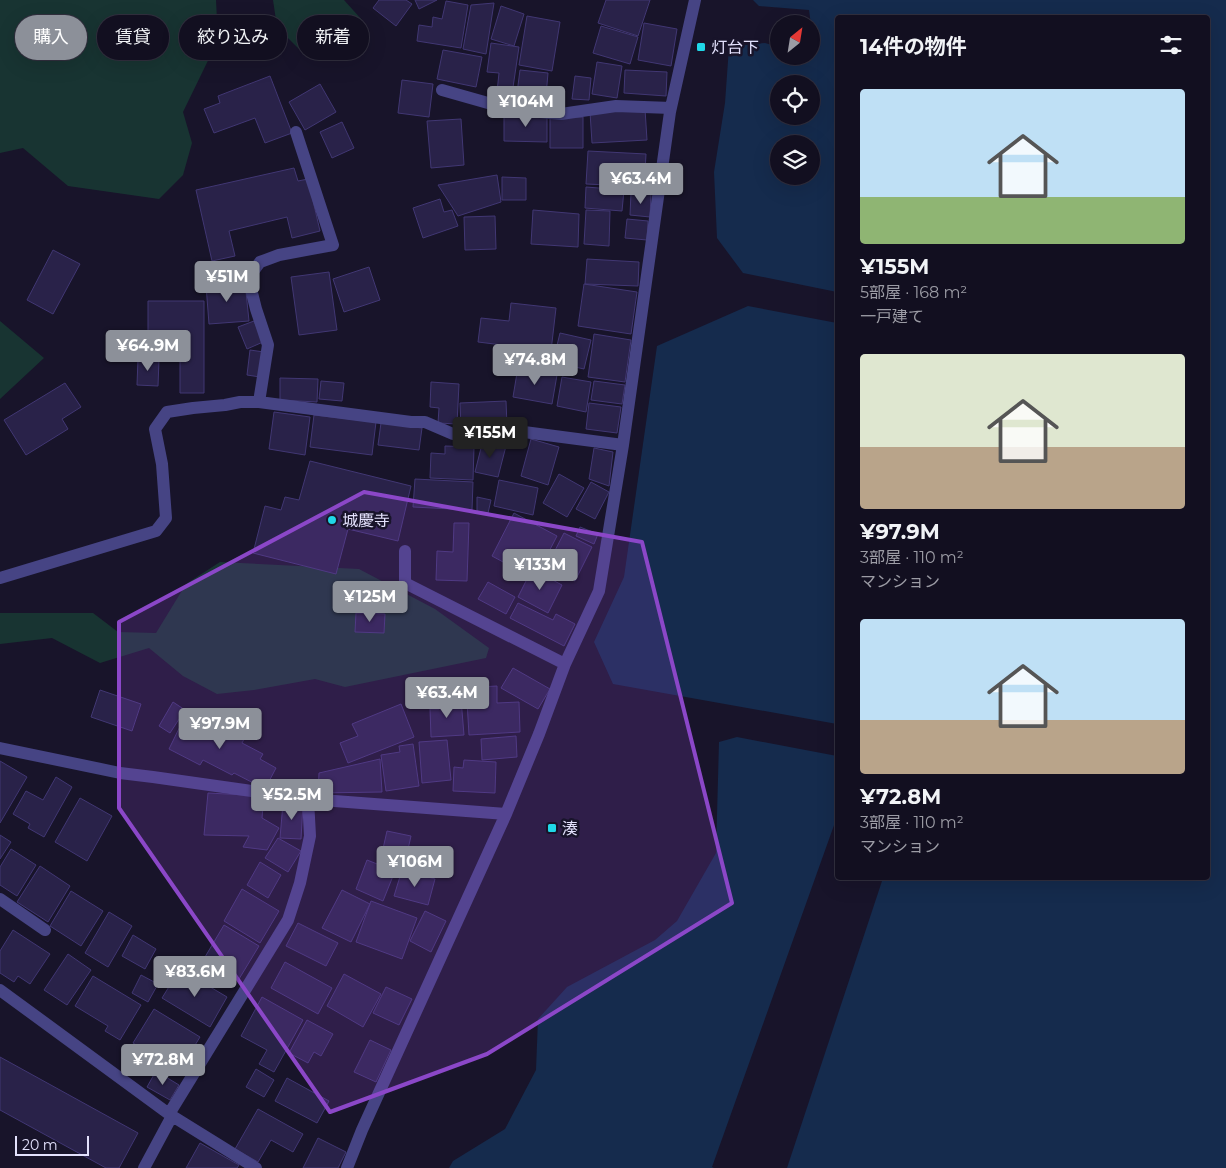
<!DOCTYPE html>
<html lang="ja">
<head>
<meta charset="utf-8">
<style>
	:root { --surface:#120f20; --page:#1b1829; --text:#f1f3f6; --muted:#9c9ca5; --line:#312f3e; --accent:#8c9099 }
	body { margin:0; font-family:Montserrat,"Noto Sans JP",sans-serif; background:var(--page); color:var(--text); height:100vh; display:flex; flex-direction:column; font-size:19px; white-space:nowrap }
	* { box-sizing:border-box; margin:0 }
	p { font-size:16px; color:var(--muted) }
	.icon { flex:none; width:28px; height:28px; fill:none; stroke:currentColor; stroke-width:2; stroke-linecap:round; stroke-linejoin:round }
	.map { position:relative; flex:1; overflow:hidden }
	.side { position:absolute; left:835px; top:15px; width:375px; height:865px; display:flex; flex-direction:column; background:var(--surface); border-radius:5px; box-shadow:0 5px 20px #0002,0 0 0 1px var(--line) }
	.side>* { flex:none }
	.top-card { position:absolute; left:15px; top:15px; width:475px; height:45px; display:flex; gap:10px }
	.needle { width:32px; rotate:30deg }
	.controls { position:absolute; left:770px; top:15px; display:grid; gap:10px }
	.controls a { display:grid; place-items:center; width:50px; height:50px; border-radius:50%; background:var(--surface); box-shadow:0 5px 20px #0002,0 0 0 1px var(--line); font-size:25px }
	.scale { position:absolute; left:15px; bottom:12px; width:74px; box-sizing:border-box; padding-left:5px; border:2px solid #e3e1fc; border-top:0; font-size:14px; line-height:18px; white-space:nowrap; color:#e3e1fc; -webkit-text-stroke:4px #18142a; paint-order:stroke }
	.price { position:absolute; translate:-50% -42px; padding:0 11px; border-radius:5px; background:var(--accent); color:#fff; font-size:16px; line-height:32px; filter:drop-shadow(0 1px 2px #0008) }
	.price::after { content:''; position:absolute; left:50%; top:30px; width:15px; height:11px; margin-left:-8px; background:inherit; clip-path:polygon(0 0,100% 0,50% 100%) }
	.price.current { background:#222; color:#fff }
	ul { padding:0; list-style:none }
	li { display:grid; align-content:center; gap:10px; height:265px; padding:0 25px }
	li span { display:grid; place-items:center; height:155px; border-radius:5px; color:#555 }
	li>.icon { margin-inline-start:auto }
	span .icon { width:90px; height:90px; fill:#fffc; stroke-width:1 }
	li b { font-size:21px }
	h2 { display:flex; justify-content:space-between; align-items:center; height:60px; padding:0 25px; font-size:21px }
	.tag { padding:0 18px; border-radius:22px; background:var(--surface); box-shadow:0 5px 20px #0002,0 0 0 1px var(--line); font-size:18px; line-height:45px }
	.tag.current { background:var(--accent); color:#fff }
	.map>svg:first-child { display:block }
</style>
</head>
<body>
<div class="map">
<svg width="1226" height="1168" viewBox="0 0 1226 1168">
	<rect width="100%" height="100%" fill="#18142a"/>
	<path fill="#183432" d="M0,0H216L218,40L183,112L192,143L183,175L159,199L68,186L23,148L0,153Z
		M273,0H344L362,20L356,42L328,52L299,49L277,27Z
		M0,321L44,358L0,399Z
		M220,562L359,569L435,609L489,648L486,658L345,687L315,679L254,690L217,694L183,676L149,648L100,663L52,638L0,644V613H93L118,632L156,633L186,584Z"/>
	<path fill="#152b4d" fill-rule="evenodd" d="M753,0H1226V1168H787L883,878H1208V18H838L837,292L743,273L717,238L714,172L725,103L729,47L765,43L779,47V56H811L812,32L809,10L759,6ZM779,84H811V116H779ZM779,144H811V176H779Z
		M748,306L837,323V724L613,684L594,642L624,577L657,346Z
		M737,737L837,756L838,814L712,1167L714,1168H449L453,1161L505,1129L536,1070L538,1019L567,987L655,940L677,921L716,853L719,742Z"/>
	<path fill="#292249" stroke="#413773" d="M379,0H406L412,4L396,26L373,8Z
		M415,0H437L419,9Z
		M606,0H650L638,36L598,23Z
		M446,1L468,5L461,48L417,41L419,25L432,27L433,17L442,19Z
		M494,3L486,54L463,49L471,5Z
		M501,6L524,14L514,46L491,39Z
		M527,16L560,22L552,71L519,65Z
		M644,23L677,29L671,66L638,60Z
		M601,26L638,37L630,64L593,53Z
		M491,43L519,47L512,94L497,92L499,73L487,72Z
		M443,50L482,57L476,87L437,79Z
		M597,62L622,66L617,98L592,94Z
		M520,70L548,73L546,96L517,93Z
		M625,70L667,72L666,96L624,93Z
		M270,76L292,133L265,143L255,118L214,133L204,109L220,103L218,96Z
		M575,76L591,78L589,100L572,99Z
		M402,80L433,84L429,117L398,113Z
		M320,84L336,112L305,130L289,102Z
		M645,109L647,140L592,143L590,112Z
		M504,113L547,114V142L504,141Z
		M550,117H583V148H550Z
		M461,119L464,165L431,168L427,121Z
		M342,122L354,148L332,158L320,132Z
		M588,151L646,154L645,172L633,171L632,186L586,184Z
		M294,168L298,181L308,179L320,231L292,238L287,217L229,231L235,256L212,261L196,190Z
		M497,175L501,202L458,216L438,185Z
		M502,177L526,178V200H502Z
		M586,187L624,190L622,211L585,208Z
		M631,193L651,194L650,217L630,215Z
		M440,199L444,212L452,210L458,226L423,238L413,208Z
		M533,210L579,214L578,247L531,244Z
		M586,210L610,211L609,246L584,244Z
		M495,216L496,249L465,250L464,217Z
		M627,219L648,221L647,240L625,238Z
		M53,250L80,264L53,314L27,300Z
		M587,259L639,262L638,286L585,284Z
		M369,267L380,300L344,312L333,279Z
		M329,272L337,330L299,335L291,277Z
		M245,282L249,321L209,324L206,285Z
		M584,284L637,292L631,334L578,326Z
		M148,301H204V393H180V348H148Z
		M511,303L556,308L551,351L478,342L481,318L509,321Z
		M254,321L263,342L247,349L238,327Z
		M560,333L591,340L584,369L553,362Z
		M594,334L631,340L625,382L588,377Z
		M250,350L264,352L260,377L247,375Z
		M138,359L159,360L158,386L137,385Z
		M518,367L557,375L552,404L513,397Z
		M562,377L591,382L586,412L557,406Z
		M280,378L318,379L317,402L280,400Z
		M321,381L344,383L342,401L319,399Z
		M594,381L625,385L622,404L591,400Z
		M431,382L459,384L457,424L438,423L439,408L430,407Z
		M65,383L81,407L62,419L68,429L26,455L4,420Z
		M506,401L507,426L461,428L460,403Z
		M589,403L621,407L617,433L586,429Z
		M274,412L310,417L305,455L269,449Z
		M314,415L376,422L372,455L310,447Z
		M381,423L422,428L419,450L378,445Z
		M531,439L559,447L548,485L521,476Z
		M483,440L506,446L498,477L475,472Z
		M445,446L474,447L473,480L430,478L431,453L445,454Z
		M594,448L613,452L609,486L589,479Z
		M310,461L411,486L398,541L348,529L336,574L253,553L265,506L281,510L285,497L299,500Z
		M559,474L584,488L567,517L543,503Z
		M415,479L473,482L472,510L413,507Z
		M499,480L538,488L533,515L494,506Z
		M591,482L609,492L595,519L576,509Z
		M477,497L491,500L488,513L477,511Z
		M514,513L557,536L542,565L523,555L516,569L492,556Z
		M454,523H469L467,581L436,580L437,551L453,552Z
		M580,527L598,534L594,544L576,536Z
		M564,533L592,547L575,581L547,566Z
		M532,569L562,585L548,613L518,597Z
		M488,582L515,597L506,614L478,599Z
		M518,603L553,620L556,614L575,624L564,646L510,618Z
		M356,613L385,614L384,633L355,632Z
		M513,668L550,689L538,709L501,688Z
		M497,686V703L519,702L520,732L469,735L467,701L480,700L479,687Z
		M100,690L141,704L132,731L91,717Z
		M461,699L464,735L431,737L430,709H439L438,700Z
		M173,702L185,710L170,733L159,726Z
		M401,704L414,737L348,763L340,743L358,736L352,724Z
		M188,710L244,739L242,743L263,754L260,759L276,768L265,789L234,773L232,775L203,760L200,765L169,749Z
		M516,736L517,757L482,760L481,739Z
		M447,740L451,780L422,783L419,742Z
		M413,744L419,786L386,791L381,755L400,752L399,746Z
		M380,759L382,792L318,793L319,773Z
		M464,760L496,762L495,793L453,791L454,767L463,768Z
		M0,761L27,777L0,823Z
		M56,777L72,787L44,837L28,828L30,824L13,814L26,791L43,800Z
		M208,793L264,796L262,818L279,828L267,850L243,847L249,836L204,835Z
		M80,798L112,816L87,861L55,842Z
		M283,803L303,804L301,839L280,838Z
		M387,831L411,836L404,867L380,862Z
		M0,835L11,842L0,859Z
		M278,838L301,851L288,872L265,858Z
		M11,849L36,865L17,896L0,885V867Z
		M367,860L395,871L383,901L356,889Z
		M260,862L281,875L268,898L247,885Z
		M40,866L70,886L48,922L17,902Z
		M402,870L435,879L428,905L394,896Z
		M242,889L279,911L260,943L224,921Z
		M342,890L370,904L351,942L322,928Z
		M71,891L103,911L81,946L50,926Z
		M371,901L417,918L402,959L356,942Z
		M425,911L446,921L431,952L410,941Z
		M109,912L132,926L108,967L85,953Z
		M298,923L338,943L326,966L286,946Z
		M224,925L259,946L239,979L205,957Z
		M13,930L50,954L30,984L18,976L14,982L0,973V951Z
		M133,935L156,949L145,969L122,956Z
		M68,954L91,970L67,1005L44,990Z
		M285,962L332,988L318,1014L271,988Z
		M180,969L227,997L210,1027L162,998Z
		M344,974L381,994L363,1027L327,1006Z
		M141,975L158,984L148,1002L132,993Z
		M93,976L141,1005L120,1040L105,1031L108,1026L75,1006Z
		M386,987L412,999L399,1025L373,1013Z
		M262,997L303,1020L274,1072L259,1064L267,1050L241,1036Z
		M154,1009L200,1037L189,1055L192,1057L185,1070L172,1062L171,1066L133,1043Z
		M307,1020L333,1034L321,1056L314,1052L308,1063L289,1053Z
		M370,1040L391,1050L376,1082L354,1072Z
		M0,1057L138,1133L119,1168H106L0,1110Z
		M256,1069L274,1080L264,1097L246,1087Z
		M156,1071L179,1085L170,1100L147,1087Z
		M287,1078L329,1101L317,1123L275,1101Z
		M258,1109L303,1134L293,1152L271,1140L258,1162L235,1149Z
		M318,1138L346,1152L338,1168H303Z
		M200,1143L239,1165L237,1168H186Z"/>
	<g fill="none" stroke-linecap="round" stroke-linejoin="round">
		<path stroke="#464484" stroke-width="12" d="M442,90L509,109L561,114L616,106L671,108
			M259,402L268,345L256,309L251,289L252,273L260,262L279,255L333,245L296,132
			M405,551V583L565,664
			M0,578L156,531L166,518L162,464L155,429L167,412L193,408L225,405L240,402H259L411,422H425L453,434L524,432L623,445
			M0,748L120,773L153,777L308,799L506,814
			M0,899L45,930
			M0,990L169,1114L256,1168
			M169,1114L288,920L300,883L310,836L308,799
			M144,1168L172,1116
			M347,1168L362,1130L506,814L539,734L565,664L599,591L623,445L670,112L695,0"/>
	</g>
	<path fill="#8b47c8" fill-opacity="0.2" stroke="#8b47c8" stroke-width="4" stroke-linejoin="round" d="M364,492L642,542L732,903L487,1054L330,1112L119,808V622Z"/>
	<g fill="#20d8e8" stroke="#18142a" stroke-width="2">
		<rect x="696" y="42" width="10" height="10" rx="2.5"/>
		<circle cx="332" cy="520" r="5"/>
		<rect x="547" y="823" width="10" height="10" rx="2.5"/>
	</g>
	<g text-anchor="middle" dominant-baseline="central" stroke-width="5" stroke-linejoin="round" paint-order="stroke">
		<g font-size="16" fill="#e3e1fc" stroke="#18142a" text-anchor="start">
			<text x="711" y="47">灯台下</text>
			<text x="342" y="520">城慶寺</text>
			<text x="562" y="828">湊</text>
		</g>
	</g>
</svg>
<div class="controls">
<a><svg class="needle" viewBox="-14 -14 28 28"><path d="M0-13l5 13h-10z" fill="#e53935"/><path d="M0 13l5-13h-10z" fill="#9c9ca5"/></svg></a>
<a><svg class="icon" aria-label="locate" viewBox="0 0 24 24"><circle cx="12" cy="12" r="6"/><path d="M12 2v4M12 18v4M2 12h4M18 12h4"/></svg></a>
<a><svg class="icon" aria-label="layers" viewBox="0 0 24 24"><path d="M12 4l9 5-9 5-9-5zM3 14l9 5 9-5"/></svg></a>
</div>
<div class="scale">20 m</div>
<b class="price" style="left:526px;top:128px">¥104M</b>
<b class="price" style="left:641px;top:205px">¥63.4M</b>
<b class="price" style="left:227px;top:303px">¥51M</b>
<b class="price" style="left:148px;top:372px">¥64.9M</b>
<b class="price" style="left:535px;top:386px">¥74.8M</b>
<b class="price current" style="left:490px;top:459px">¥155M</b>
<b class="price" style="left:540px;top:591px">¥133M</b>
<b class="price" style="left:370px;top:623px">¥125M</b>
<b class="price" style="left:447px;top:719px">¥63.4M</b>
<b class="price" style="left:220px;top:750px">¥97.9M</b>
<b class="price" style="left:292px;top:821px">¥52.5M</b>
<b class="price" style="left:415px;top:888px">¥106M</b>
<b class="price" style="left:195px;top:998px">¥83.6M</b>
<b class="price" style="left:163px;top:1086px">¥72.8M</b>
<div class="top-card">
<a class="tag current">購入</a>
<a class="tag">賃貸</a>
<a class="tag">絞り込み</a>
<a class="tag">新着</a>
</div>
<section class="side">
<h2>14件の物件<svg class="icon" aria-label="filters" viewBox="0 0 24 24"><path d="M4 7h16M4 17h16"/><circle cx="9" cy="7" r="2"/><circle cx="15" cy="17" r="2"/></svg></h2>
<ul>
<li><span style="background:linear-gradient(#bfe0f5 70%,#8fb573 0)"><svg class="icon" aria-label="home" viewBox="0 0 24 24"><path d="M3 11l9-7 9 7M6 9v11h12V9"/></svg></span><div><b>¥155M</b><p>5部屋 · 168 m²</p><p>一戸建て</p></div></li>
<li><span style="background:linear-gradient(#dfe7d0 60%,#b9a48a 0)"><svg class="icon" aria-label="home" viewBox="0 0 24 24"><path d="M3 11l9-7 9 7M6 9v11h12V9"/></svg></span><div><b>¥97.9M</b><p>3部屋 · 110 m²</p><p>マンション</p></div></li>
<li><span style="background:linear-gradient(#bfe0f5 65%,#b9a48a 0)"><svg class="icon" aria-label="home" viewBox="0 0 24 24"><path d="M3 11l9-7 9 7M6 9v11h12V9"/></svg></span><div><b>¥72.8M</b><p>3部屋 · 110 m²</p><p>マンション</p></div></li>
</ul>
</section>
</div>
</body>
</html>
